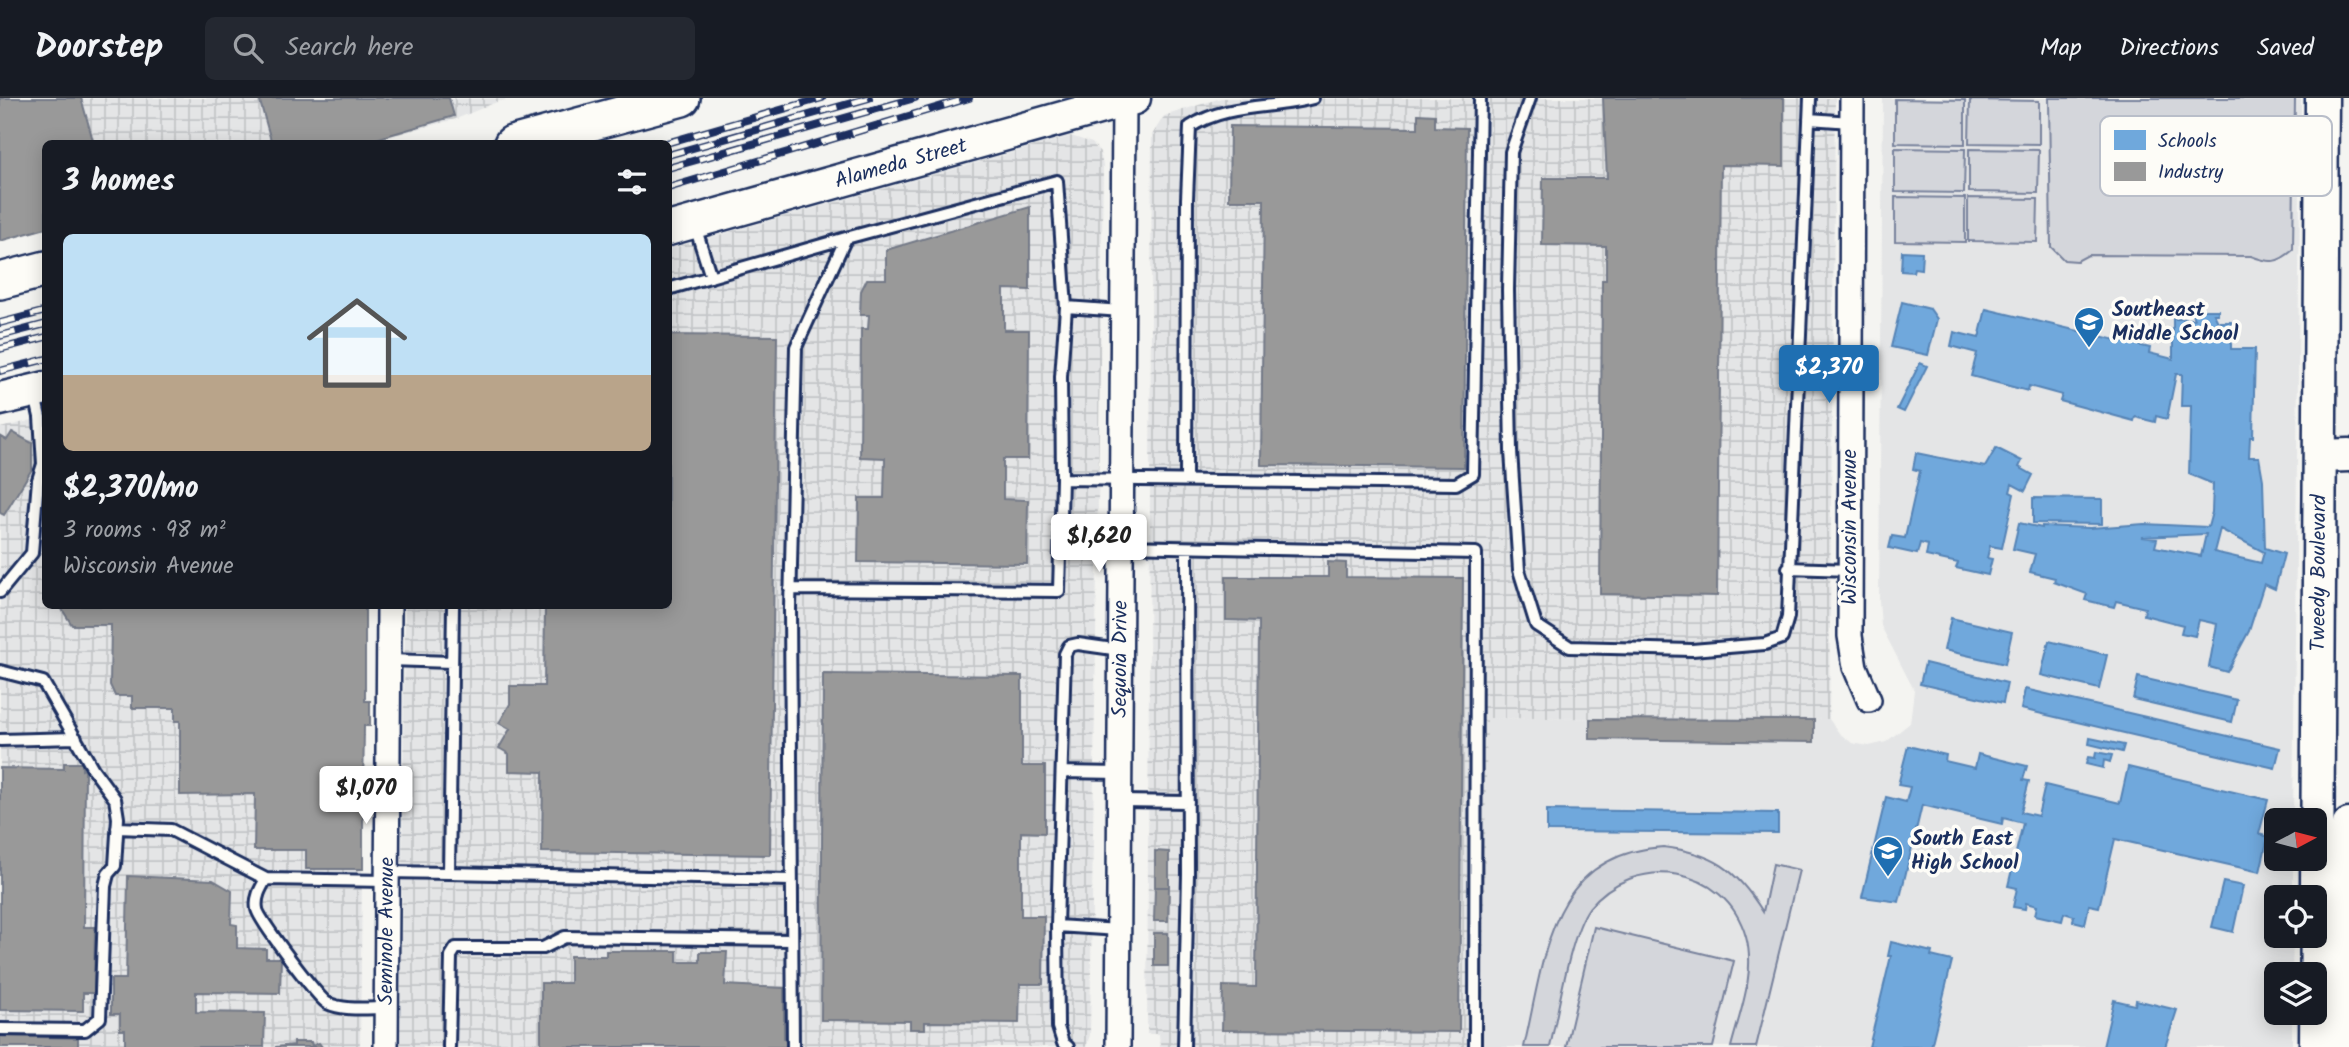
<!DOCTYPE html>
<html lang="en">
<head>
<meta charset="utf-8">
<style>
	:root { --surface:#171b24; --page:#242831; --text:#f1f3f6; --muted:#9ea1a6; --line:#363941; --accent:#1f6fb2 }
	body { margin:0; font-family:Kalam,sans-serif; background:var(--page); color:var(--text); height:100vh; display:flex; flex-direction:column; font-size:26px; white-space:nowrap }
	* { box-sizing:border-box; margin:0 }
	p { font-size:23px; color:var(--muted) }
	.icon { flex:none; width:38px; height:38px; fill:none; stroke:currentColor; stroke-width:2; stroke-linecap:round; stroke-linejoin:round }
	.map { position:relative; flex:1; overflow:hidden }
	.details { position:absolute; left:42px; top:42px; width:630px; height:469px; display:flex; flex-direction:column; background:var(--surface); border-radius:10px; box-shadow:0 4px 18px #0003 }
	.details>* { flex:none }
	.needle { width:46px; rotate:83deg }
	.fabs { position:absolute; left:2264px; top:710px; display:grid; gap:14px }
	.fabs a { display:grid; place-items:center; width:63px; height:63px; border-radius:10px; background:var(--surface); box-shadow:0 4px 18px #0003; font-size:35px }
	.price { position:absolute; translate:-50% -60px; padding:0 16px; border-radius:7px; background:#fff; color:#222; font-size:23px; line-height:46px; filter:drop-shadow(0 2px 4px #0008) }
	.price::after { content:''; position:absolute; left:50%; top:42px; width:21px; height:16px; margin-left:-10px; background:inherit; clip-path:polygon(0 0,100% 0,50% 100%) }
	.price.selected { background:var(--accent); color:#fff }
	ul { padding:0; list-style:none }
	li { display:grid; align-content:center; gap:14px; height:371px; padding:0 21px }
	li span { display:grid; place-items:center; height:217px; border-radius:10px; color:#555 }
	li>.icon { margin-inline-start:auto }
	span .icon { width:126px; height:126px; fill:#fffc; stroke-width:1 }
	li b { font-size:30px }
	h2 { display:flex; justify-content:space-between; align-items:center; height:84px; padding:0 21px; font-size:30px }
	header { display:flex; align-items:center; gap:42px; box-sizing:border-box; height:98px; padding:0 35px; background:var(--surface); border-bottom:2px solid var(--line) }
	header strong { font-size:33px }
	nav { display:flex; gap:38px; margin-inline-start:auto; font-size:24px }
	.search { width:490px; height:63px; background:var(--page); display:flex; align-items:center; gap:18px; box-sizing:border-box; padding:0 24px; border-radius:10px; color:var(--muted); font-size:26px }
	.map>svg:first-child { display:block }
</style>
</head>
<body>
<header>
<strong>Doorstep</strong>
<div class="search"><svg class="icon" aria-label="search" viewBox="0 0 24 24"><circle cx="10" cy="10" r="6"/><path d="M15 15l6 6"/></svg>Search here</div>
<nav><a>Map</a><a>Directions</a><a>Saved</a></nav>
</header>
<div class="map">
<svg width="2349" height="949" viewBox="0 0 2349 949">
	<defs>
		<pattern id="industrial-grid" width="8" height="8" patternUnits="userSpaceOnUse" patternTransform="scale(1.75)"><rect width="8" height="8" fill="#e4e5e6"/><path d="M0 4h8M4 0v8" fill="none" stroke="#c3c5c8"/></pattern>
	</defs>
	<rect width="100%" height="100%" fill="#f4f4f1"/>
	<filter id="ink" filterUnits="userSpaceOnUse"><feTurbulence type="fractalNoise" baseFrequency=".0143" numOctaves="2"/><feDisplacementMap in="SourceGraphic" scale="14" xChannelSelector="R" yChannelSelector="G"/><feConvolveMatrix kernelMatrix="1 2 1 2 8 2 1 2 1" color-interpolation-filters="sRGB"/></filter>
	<g filter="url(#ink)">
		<path fill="#e4e5e6" d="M1883,0H2301L2293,723H2277V761H2293V800H2277V838H2293L2292,877H2277V915H2292V949H1482L1486,620L1829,621L1839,635L1852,645L1869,648L1886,644L1910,625L1914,592L1881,528L1879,502Z"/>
		<path fill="url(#industrial-grid)" d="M0,0H519L499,3L456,21L363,45L46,46L45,131L0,143Z
			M1221,0H1835L1829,621L1487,620L1482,949H1160L1159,936H1147L1152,37L1164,18Z
			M1071,38L1092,45L1100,54L1103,68L1090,937L1086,949H400L405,508H668L669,151Z
			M45,319L46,508H365L360,949H0V330Z"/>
		<path fill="#d4d6db" stroke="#78829c" stroke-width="2" d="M2049,0H2295L2293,152C2278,165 2271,166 2251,158L2088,157L2077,163L2064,162L2051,149Z
			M1895,1L1965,2V46L1895,45Z
			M1970,2L2039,3V46L1969,45Z
			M1895,50L1965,51L1964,95L1895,94Z
			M1969,51L2039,52L2038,95L1969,94Z
			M1895,99L1965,100V144L1895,143Z
			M1968,100L2038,101L2037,144L1968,143Z
			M1663,749C1714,755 1736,771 1763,814L1773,766L1799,772L1756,949H1731C1740,914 1756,875 1746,839C1726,767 1634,754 1589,810C1570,836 1558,915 1550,949H1524C1545,860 1548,756 1663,749Z
			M1594,829L1734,863L1713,949H1566Z"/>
		<path fill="#6fa8dc" stroke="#5684b6" stroke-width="2" fill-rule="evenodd" d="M1902,153L1922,154L1921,171L1914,170L1913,174L1901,173Z
			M1902,204L1930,211L1937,221L1928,257L1891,249Z
			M1986,211L2150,250L2149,255L2173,261V221H2194L2190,212H2218V216H2214L2218,224H2231V251H2255L2253,339H2250L2249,359H2259L2263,382L2265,450L2284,456L2275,491L2264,486L2249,533L2227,574L2209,569L2217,526L2199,522L2195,538L2181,535L2183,527L2144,517L2145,510L2116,503L2114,509L2085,502L2087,496L2054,484L2055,480L2030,474L2035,456L2013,451L2019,425L2042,430V428L2090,430L2144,426L2208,429L2212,414L2213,386L2189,376L2191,308H2181L2182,276H2176L2167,321L2156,318L2155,324L2135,319L2134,323L2060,303L2062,297L2029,288L2028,293L1971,278L1977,255L1951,248L1954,234L1979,240ZM2220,431L2264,454L2261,465L2214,454ZM2206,436L2201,458L2155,449L2157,441L2142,439Z
			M1920,265L1927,268L1904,314L1897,311Z
			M1996,350L2022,363L2019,369L2033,377L2025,393L2012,386L2010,394L2014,396L2002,450L1990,448L1987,460L1992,461L1988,477L1956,470L1958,465L1926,458L1928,447L1920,445L1917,456L1889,450L1892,438L1905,440L1920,373L1913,371L1916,355L1985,369Z
			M2033,400L2102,401V426L2033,425Z
			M1951,520L2012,534L2005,566L1944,552Z
			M2049,543L2107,557L2099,591L2041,577Z
			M1925,565L2007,585L2003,605L1920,586Z
			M2138,579L2237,602L2232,624L2133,601Z
			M2025,591L2280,650L2275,670L2021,611Z
			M2090,640L2124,647L2122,654L2089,646Z
			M1908,648L1946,657L1945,663L1975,670L1978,656L2027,668L2023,682L2029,683L2021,714L2038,718L2045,687L2120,705L2128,669L2268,702L2259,736L2268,739L2260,774L2115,741L2099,809L2089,807L2085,826L2073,823L2074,818L2064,815L2062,823L2035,817L2037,808L2026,805L2025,811L2013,809L2017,790L2008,788L2023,725L2003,720L2002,726L1922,707L1899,804L1862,799L1886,699L1906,704L1910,689L1898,687Z
			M2096,654L2112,657L2110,664L2104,662L2103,670L2086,666L2088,659L2095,660Z
			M1547,712L1778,715V735L1547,733Z
			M2223,784L2243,788L2233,834L2212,829Z
			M1891,844L1932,854L1931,858L1952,863L1931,949H1869L1891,858H1888Z
			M2114,902L2135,907L2136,902L2177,912L2165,949H2103Z"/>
		<path fill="#999" stroke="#737987" stroke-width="2" d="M0,0H81L94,46H46V130L0,143Z
			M259,0H449L454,18L359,46H272Z
			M1603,0H1784V68L1721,67L1717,498L1600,496L1602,182H1606V148L1542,147L1543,80H1607Z
			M1418,16L1435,17V29L1467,30L1464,369L1261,367L1264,102H1229L1230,28L1418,30Z
			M1030,109V192L1004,191V232H1029L1028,361H1003V401L1028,402L1027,466L858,464L859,400H884L885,360L860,359L861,231H868L869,217H860L861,193L867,181H886V152Z
			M668,237L777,238L770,757L542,754L543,674L509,673V656L499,650L510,631L499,625L510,606V588H544L545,508H668Z
			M12,334L32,345V371L4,417L0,415V338L7,342Z
			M1328,464L1346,465V479L1463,480L1459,934L1222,932L1223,888L1256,889L1259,523L1226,522V479H1328Z
			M60,508H365V603H370V628H364L363,697H369L368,715H363V771H306V752H254L255,696L180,697V623H175V610H132V598H115L110,587L111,527H72Z
			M823,576L1022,578V668H1045V735L1021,734V818H1044L1043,886H1020L1019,925L925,924V931H910V923L821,922Z
			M1590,621L1814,622V644L1590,641Z
			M64,665H82V672L85,671L84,829H95L94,895H83V913L0,912V670L64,671Z
			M1155,753L1169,754V789H1155Z
			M128,778L213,782L232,793L231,826L237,827V850L266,851V860H281L280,895L196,894V914L265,915L264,949H125V932H120V916H111V881H126Z
			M1155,789H1169L1168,823H1154Z
			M1154,835H1168V868H1154Z
			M606,853H677V864H700V854H727L725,887L784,890V941H787V949H541V885H570V858H606Z
			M0,938L78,940V949H0Z
			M294,944H311L312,948L319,945L322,949H275L294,947Z"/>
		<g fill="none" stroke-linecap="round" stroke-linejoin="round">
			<g stroke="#1b2f5e" stroke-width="16">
				<path id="lane" d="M1530,0L1511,54L1508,192L1511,353L1519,472L1536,527L1570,549L1692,552L1765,546L1782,540L1788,519L1810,0
					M1809,21L1851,24
					M694,125L711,179
					M668,191L846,140
					M1122,213L1066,209L1061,279L1062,381L1456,386L1473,376L1480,0
					M1186,382L1187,101L1190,29C1227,5 1272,11 1313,0
					M1121,448L1476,455L1475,949
					M1788,470L1850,472
					M790,491L1059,493L1062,381
					M0,494L32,455L38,382L43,366L40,319L35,297
					M453,508L449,775L791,782
					M389,562L452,564
					M0,573L43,584L93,671L115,701L118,720L115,768L108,776L105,788L100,920L85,932L0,931
					M0,642L76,640
					M1062,674L1120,675
					M1120,703L1188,704
					M117,730L171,732L266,781
					M387,774L449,775
					M1057,828L1119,832
					M386,910C368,910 344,913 327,905C319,901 258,821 257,811C255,800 260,791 266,781L387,783
					M449,949L451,858L456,850H543L565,839L791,842
					M793,949L790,511L796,249L846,140L1057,83L1066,209
					M1068,949L1063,945L1058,929L1057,828L1065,556L1069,548L1078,546L1120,552
					M1184,949L1188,776L1187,450"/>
			</g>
			<g stroke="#1b2f5e" stroke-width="28">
				<g id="street">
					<path d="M1852,0L1850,538L1855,569L1869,602"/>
					<path id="s1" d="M386,949L389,508"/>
					<path id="s2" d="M1118,949L1124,3"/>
				</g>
			</g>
			<g stroke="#1b2f5e" stroke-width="37">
				<g id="secondary">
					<path id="s3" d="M668,131L1134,0"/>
					<path d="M0,301L46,290"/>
					<path d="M2321,358L2349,357"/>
					<path id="s4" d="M2316,949L2322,0"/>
					<path d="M2346,949L2349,727"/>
				</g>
			</g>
			<g stroke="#1b2f5e" stroke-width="40">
				<path id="primary" d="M512,46L682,0
					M0,183L46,171"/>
			</g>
			<use href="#lane" stroke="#fdfcf7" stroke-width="10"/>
			<use href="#street" stroke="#fdfcf7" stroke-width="23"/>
			<use href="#secondary" stroke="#fdfcf7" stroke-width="32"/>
			<use href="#primary" stroke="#fdfcf7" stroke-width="35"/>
			<g stroke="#1b2f5e" stroke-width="8">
				<path id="rail" d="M663,46L822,0
					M668,57L869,0
					M668,70L915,0
					M668,90L969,0
					M0,225L46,213
					M0,238L46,226
					M0,251L46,239
					M0,273L46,261"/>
			</g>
			<use href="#rail" stroke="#fdfcf7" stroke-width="5" stroke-dasharray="16" stroke-linecap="butt"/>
		</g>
	</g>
	<defs>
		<g id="school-pin" transform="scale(1.575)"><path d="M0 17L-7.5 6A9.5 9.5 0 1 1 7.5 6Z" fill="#1f6fb2" stroke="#fdfcf7"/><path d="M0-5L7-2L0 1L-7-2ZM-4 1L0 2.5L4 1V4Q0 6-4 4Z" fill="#fff"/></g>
	</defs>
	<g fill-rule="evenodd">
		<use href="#school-pin" x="2089" y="224"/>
		<use href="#school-pin" x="1888" y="753"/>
	</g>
	<g text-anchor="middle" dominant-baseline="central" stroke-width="7" stroke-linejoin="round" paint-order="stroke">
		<g font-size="21" fill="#1b2f5e" stroke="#fdfcf7">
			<text stroke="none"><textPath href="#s3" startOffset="242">Alameda Street</textPath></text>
			<text transform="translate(1850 429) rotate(-90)">Wisconsin Avenue</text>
			<text stroke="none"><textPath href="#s4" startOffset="474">Tweedy Boulevard</textPath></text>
			<text stroke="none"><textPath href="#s2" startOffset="388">Sequoia Drive</textPath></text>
			<text stroke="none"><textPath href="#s1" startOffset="116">Seminole Avenue</textPath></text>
		</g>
		<g font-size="21" font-weight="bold" fill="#1b2f5e" stroke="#fdfcf7" text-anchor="start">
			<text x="2112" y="212">Southeast<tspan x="2112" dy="24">Middle School</tspan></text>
			<text x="1911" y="741">South East<tspan x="1911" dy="24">High School</tspan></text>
		</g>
	</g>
	<rect x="2100" y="18" width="232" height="80" rx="10" fill="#fdfcf7" stroke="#b9bec9" stroke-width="2"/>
	<rect x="2114" y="32" width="32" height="20" fill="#6fa8dc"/>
	<rect x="2114" y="64" width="32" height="19" fill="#999"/>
	<g font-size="19" fill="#1b2f5e">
		<text x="2158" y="49">Schools</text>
		<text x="2158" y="80">Industry</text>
	</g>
</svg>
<div class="fabs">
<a><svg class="needle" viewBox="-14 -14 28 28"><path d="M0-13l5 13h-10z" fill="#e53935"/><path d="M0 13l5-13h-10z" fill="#9ea1a6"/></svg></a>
<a><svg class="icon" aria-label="locate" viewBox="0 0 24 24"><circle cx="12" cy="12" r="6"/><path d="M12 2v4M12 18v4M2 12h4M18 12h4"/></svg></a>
<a><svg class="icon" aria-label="layers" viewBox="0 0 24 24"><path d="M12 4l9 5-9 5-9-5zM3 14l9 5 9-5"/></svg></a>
</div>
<b class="price selected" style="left:1829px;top:307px">$2,370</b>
<b class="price" style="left:1099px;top:476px">$1,620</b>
<b class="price" style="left:366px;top:728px">$1,070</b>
<section class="details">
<h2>3 homes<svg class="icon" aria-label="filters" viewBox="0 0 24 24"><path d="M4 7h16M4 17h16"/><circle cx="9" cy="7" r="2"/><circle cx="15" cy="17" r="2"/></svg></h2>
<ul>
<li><span style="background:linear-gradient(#bfe0f5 65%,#b9a48a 0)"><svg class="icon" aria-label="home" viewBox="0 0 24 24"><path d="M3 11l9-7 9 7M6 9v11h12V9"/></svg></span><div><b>$2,370/mo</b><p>3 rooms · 98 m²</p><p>Wisconsin Avenue</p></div></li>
</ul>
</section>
</div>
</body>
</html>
